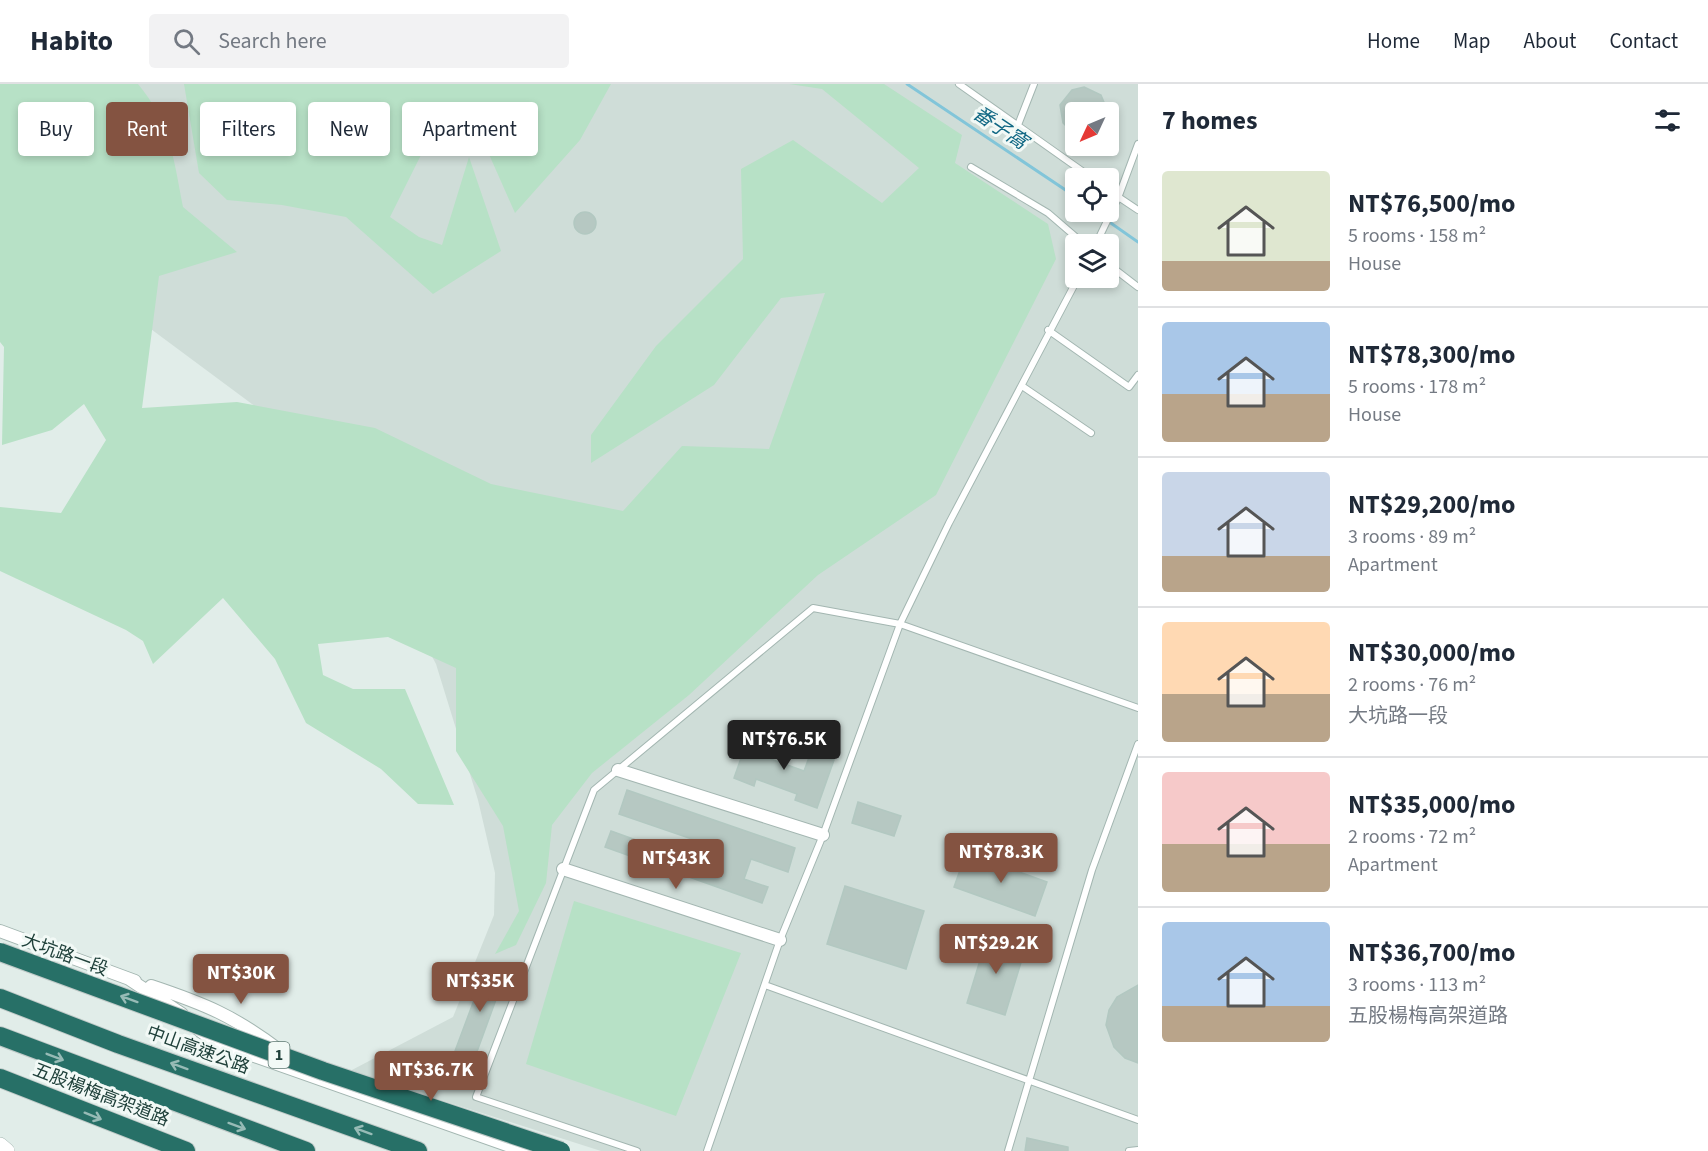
<!DOCTYPE html>
<html lang="en">
<head>
<meta charset="utf-8">
<style>
	:root { --surface:#fff; --page:#f2f2f3; --text:#1f2937; --muted:#747a83; --line:#e0e1e3; --accent:#845341 }
	body { margin:0; font-family:"Source Sans 3","Noto Sans TC",sans-serif; background:var(--page); color:var(--text); height:100vh; display:flex; flex-direction:column; font-size:22px; white-space:nowrap }
	* { box-sizing:border-box; margin:0 }
	p { font-size:20px; color:var(--muted) }
	.icon { flex:none; width:33px; height:33px; fill:none; stroke:currentColor; stroke-width:2; stroke-linecap:round; stroke-linejoin:round }
	.map { position:relative; flex:1; overflow:hidden }
	.details { display:flex; flex-direction:column; background:var(--surface); width:570px }
	.details>* { flex:none }
	.top-card { position:absolute; left:18px; top:18px; width:570px; height:54px; display:flex; gap:12px }
	.needle { width:39px; rotate:226deg }
	.tools { position:absolute; left:1065px; top:18px; display:grid; gap:12px }
	.tools a { display:grid; place-items:center; width:54px; height:54px; border-radius:6px; background:var(--surface); box-shadow:0 3px 9px #0003; font-size:30px }
	.price { position:absolute; translate:-50% -51px; padding:0 14px; border-radius:6px; background:var(--accent); color:#fff; font-size:20px; line-height:39px; filter:drop-shadow(0 2px 3px #0008) }
	.price::after { content:''; position:absolute; left:50%; top:36px; width:18px; height:14px; margin-left:-9px; background:inherit; clip-path:polygon(0 0,100% 0,50% 100%) }
	.price.active { background:#222; color:#fff }
	ul { padding:0; list-style:none }
	li { display:flex; align-items:center; gap:18px; height:150px; padding:0 24px }
	li+li { border-top:2px solid var(--line) }
	li span { display:grid; place-items:center; flex:none; width:168px; height:120px; border-radius:6px; color:#555 }
	li>.icon { margin-inline-start:auto }
	span .icon { width:72px; height:72px; fill:#fffc; stroke-width:1 }
	li b { font-size:26px }
	h2 { display:flex; justify-content:space-between; align-items:center; height:72px; padding:0 24px; font-size:26px }
	.pill { padding:0 21px; border-radius:6px; background:var(--surface); box-shadow:0 3px 9px #0003; font-size:21px; line-height:54px }
	.pill.active { background:var(--accent); color:#fff }
	header { display:flex; align-items:center; gap:36px; box-sizing:border-box; height:84px; padding:0 30px; background:var(--surface); border-bottom:2px solid var(--line) }
	header strong { font-size:28px }
	nav { display:flex; gap:33px; margin-inline-start:auto; font-size:21px }
	.search { width:420px; height:54px; background:var(--page); display:flex; align-items:center; gap:15px; box-sizing:border-box; padding:0 21px; border-radius:6px; color:var(--muted); font-size:22px }
	main { display:flex; flex:1; min-height:0 }
	.map>svg:first-child { display:block }
</style>
</head>
<body>
<header>
<strong>Habito</strong>
<div class="search"><svg class="icon" aria-label="search" viewBox="0 0 24 24"><circle cx="10" cy="10" r="6"/><path d="M15 15l6 6"/></svg>Search here</div>
<nav><a>Home</a><a>Map</a><a>About</a><a>Contact</a></nav>
</header>
<main>
<div class="map">
<svg width="1138" height="1067" viewBox="0 0 1138 1067">
	<rect width="100%" height="100%" fill="#e1ede9"/>
	<path fill="#cfddd8" fill-rule="evenodd" d="M0,0H1138V1067H601L350,987L453,933L494,831L495,789L478,716L436,580L329,377L132,231ZM1076,28H1108V62H1076ZM1076,94H1108V128H1076ZM1076,160H1108V194H1076Z"/>
	<path fill="#b7e1c6" d="M0,0H138C170,38 174,76 183,123L237,168L159,192L142,324L237,318L375,344L491,400L623,427L682,362L769,365L825,209L781,214L714,301L591,379V351L656,262L743,175L741,85L793,56L882,119L919,84L822,5L789,0H884L962,51L955,79L1048,140L1056,175L936,411L818,491L689,611L592,689L552,741L546,799L516,861L495,870L519,827L503,742L456,667V584L388,553L318,560L323,591L353,605H405L454,721L418,720L381,685L306,639L275,575L223,514L153,580L143,557L126,546L0,487V423L61,429L106,356L84,320L52,346L2,361L4,263L0,258Z
		M184,0H611L580,56L515,129L476,41L437,39L390,133L419,153L442,161L469,73L501,167L433,210L346,133L282,121L227,116L199,89Z
		M574,817L741,869L676,1032L526,980Z"/>
	<g fill="none" stroke-linecap="round" stroke-linejoin="round">
		<path stroke="#82c5d9" stroke-width="3" d="M907,0L1076,113
			M1095,128L1138,158"/>
	</g>
	<path fill="#b6c8c2" stroke="#b2c8c1" stroke-width="1.5" d="M1084,3L1101,11L1108,28H1076V52L1063,39L1060,21L1072,6Z
		M574 139a11 11 0 1 1 22 0a11 11 0 1 1-22 0Z
		M751,646L772,654L765,673L804,687L811,668L834,676L817,724L795,716L797,710L756,695L754,702L734,694Z
		M627,706L795,764L788,788L751,775L744,795L768,803L762,819L605,763L611,747L686,774L692,755L619,730Z
		M858,718L901,732L894,752L852,739Z
		M966,769L1047,798L1035,832L954,803Z
		M845,802L924,827L906,885L827,860Z
		M988,850L1026,862L1005,931L967,919Z
		M486,884L505,891L475,973L455,967Z
		M1138,901V979L1125,974L1114,963L1106,941L1109,926L1117,913Z
		M1027,1054L1068,1063V1067H1025Z"/>
	<g fill="none" stroke-linecap="round" stroke-linejoin="round">
		<g stroke="#a3b6b1" stroke-width="8">
			<path id="service" d="M959,0L1092,94
				M1018,41L1034,0
				M971,83L1048,129L1084,160
				M1108,106L1138,126
				M1096,160L1118,114L1138,60
				M1108,180L1138,203
				M1048,246L1129,303L1138,291
				M1022,302L1091,349
				M765,901L1138,1036
				M637,1067L476,1013L594,706L813,524L900,540L1138,624
				M707,1067L780,856L823,751L900,540L949,439L1078,194
				M1008,1067L1092,786L1138,660
				M1129,1067L1138,1066"/>
		</g>
		<g stroke="#a3b6b1" stroke-width="14">
			<path id="minor" d="M618,686L823,751
				M563,785L780,856
				M0,847L135,897
				M129,895L182,930
				M151,902C205,920 234,932 279,966
				M199,946L213,956L240,967L524,1067"/>
		</g>
		<g stroke="#a3b6b1" stroke-width="16">
			<path id="tertiary" d="M0,1061L7,1067"/>
		</g>
		<g stroke="#c0cac8" stroke-width="20">
			<path id="motorway" d="M0,914L118,960L418,1067
				M0,952L306,1067
				M0,994L186,1067"/>
		</g>
		<use href="#service" stroke="#fff" stroke-width="6"/>
		<use href="#minor" stroke="#fff" stroke-width="12"/>
		<use href="#tertiary" stroke="#fff" stroke-width="15"/>
		<use href="#motorway" stroke="#277067" stroke-width="18"/>
		<g stroke="#c0cac8" stroke-width="20" stroke-linecap="butt">
			<path id="motorway-bridge" d="M0,868L323,987L561,1067"/>
		</g>
		<use href="#motorway-bridge" stroke="#277067" stroke-width="18"/>
	</g>
	<defs><path id="oneway-shaft" d="M-6 0H5M1.5-3L5.5 0L1.5 3" fill="none" stroke-width="1.6" stroke-linecap="round" stroke-linejoin="round" transform="scale(1.5)"/></defs>
	<g stroke="#97bbb6">
		<use href="#oneway-shaft" transform="translate(129 915) rotate(-160)"/>
		<use href="#oneway-shaft" transform="translate(55 973) rotate(21)"/>
		<use href="#oneway-shaft" transform="translate(179 982) rotate(-160)"/>
		<use href="#oneway-shaft" transform="translate(93 1032) rotate(22)"/>
		<use href="#oneway-shaft" transform="translate(237 1042) rotate(20)"/>
		<use href="#oneway-shaft" transform="translate(363 1047) rotate(-160)"/>
	</g>
	<g text-anchor="middle" dominant-baseline="central" stroke-width="6" stroke-linejoin="round" paint-order="stroke">
		<rect fill="#f2f9f6" stroke="#5e7872" stroke-width="1.5" x="268.5" y="958" width="21" height="26" rx="4.5"/>
		<g font-size="16" font-weight="bold" fill="#1f403a">
			<text x="279" y="971">1</text>
		</g>
		<g font-size="18" fill="#1f403a" stroke="#f2f9f6">
			<text transform="translate(65 871) rotate(20)">大坑路一段</text>
			<text transform="translate(198 966) rotate(20)">中山高速公路</text>
			<text transform="translate(101 1011) rotate(21)">五股楊梅高架道路</text>
		</g>
		<g font-size="20" font-style="italic" fill="#116884" stroke="#f2f9f6">
			<text transform="translate(1000 44) rotate(34)">番子窩</text>
		</g>
	</g>
</svg>
<div class="tools">
<a><svg class="needle" viewBox="-14 -14 28 28"><path d="M0-13l5 13h-10z" fill="#e53935"/><path d="M0 13l5-13h-10z" fill="#747a83"/></svg></a>
<a><svg class="icon" aria-label="locate" viewBox="0 0 24 24"><circle cx="12" cy="12" r="6"/><path d="M12 2v4M12 18v4M2 12h4M18 12h4"/></svg></a>
<a><svg class="icon" aria-label="layers" viewBox="0 0 24 24"><path d="M12 4l9 5-9 5-9-5zM3 14l9 5 9-5"/></svg></a>
</div>
<b class="price active" style="left:784px;top:687px">NT$76.5K</b>
<b class="price" style="left:1001px;top:800px">NT$78.3K</b>
<b class="price" style="left:676px;top:806px">NT$43K</b>
<b class="price" style="left:996px;top:891px">NT$29.2K</b>
<b class="price" style="left:241px;top:921px">NT$30K</b>
<b class="price" style="left:480px;top:929px">NT$35K</b>
<b class="price" style="left:431px;top:1018px">NT$36.7K</b>
<div class="top-card">
<a class="pill">Buy</a>
<a class="pill active">Rent</a>
<a class="pill">Filters</a>
<a class="pill">New</a>
<a class="pill">Apartment</a>
</div>
</div>
<section class="details">
<h2>7 homes<svg class="icon" aria-label="filters" viewBox="0 0 24 24"><path d="M4 7h16M4 17h16"/><circle cx="9" cy="7" r="2"/><circle cx="15" cy="17" r="2"/></svg></h2>
<ul>
<li><span style="background:linear-gradient(#dfe7d0 75%,#b9a48a 0)"><svg class="icon" aria-label="home" viewBox="0 0 24 24"><path d="M3 11l9-7 9 7M6 9v11h12V9"/></svg></span><div><b>NT$76,500/mo</b><p>5 rooms · 158 m²</p><p>House</p></div></li>
<li><span style="background:linear-gradient(#a9c7e8 60%,#b9a48a 0)"><svg class="icon" aria-label="home" viewBox="0 0 24 24"><path d="M3 11l9-7 9 7M6 9v11h12V9"/></svg></span><div><b>NT$78,300/mo</b><p>5 rooms · 178 m²</p><p>House</p></div></li>
<li><span style="background:linear-gradient(#c9d6e8 70%,#b9a48a 0)"><svg class="icon" aria-label="home" viewBox="0 0 24 24"><path d="M3 11l9-7 9 7M6 9v11h12V9"/></svg></span><div><b>NT$29,200/mo</b><p>3 rooms · 89 m²</p><p>Apartment</p></div></li>
<li><span style="background:linear-gradient(#ffd9b3 60%,#b9a48a 0)"><svg class="icon" aria-label="home" viewBox="0 0 24 24"><path d="M3 11l9-7 9 7M6 9v11h12V9"/></svg></span><div><b>NT$30,000/mo</b><p>2 rooms · 76 m²</p><p>大坑路一段</p></div></li>
<li><span style="background:linear-gradient(#f6c9c9 60%,#b9a48a 0)"><svg class="icon" aria-label="home" viewBox="0 0 24 24"><path d="M3 11l9-7 9 7M6 9v11h12V9"/></svg></span><div><b>NT$35,000/mo</b><p>2 rooms · 72 m²</p><p>Apartment</p></div></li>
<li><span style="background:linear-gradient(#a9c7e8 70%,#b9a48a 0)"><svg class="icon" aria-label="home" viewBox="0 0 24 24"><path d="M3 11l9-7 9 7M6 9v11h12V9"/></svg></span><div><b>NT$36,700/mo</b><p>3 rooms · 113 m²</p><p>五股楊梅高架道路</p></div></li>
</ul>
</section>
</main>
</body>
</html>
